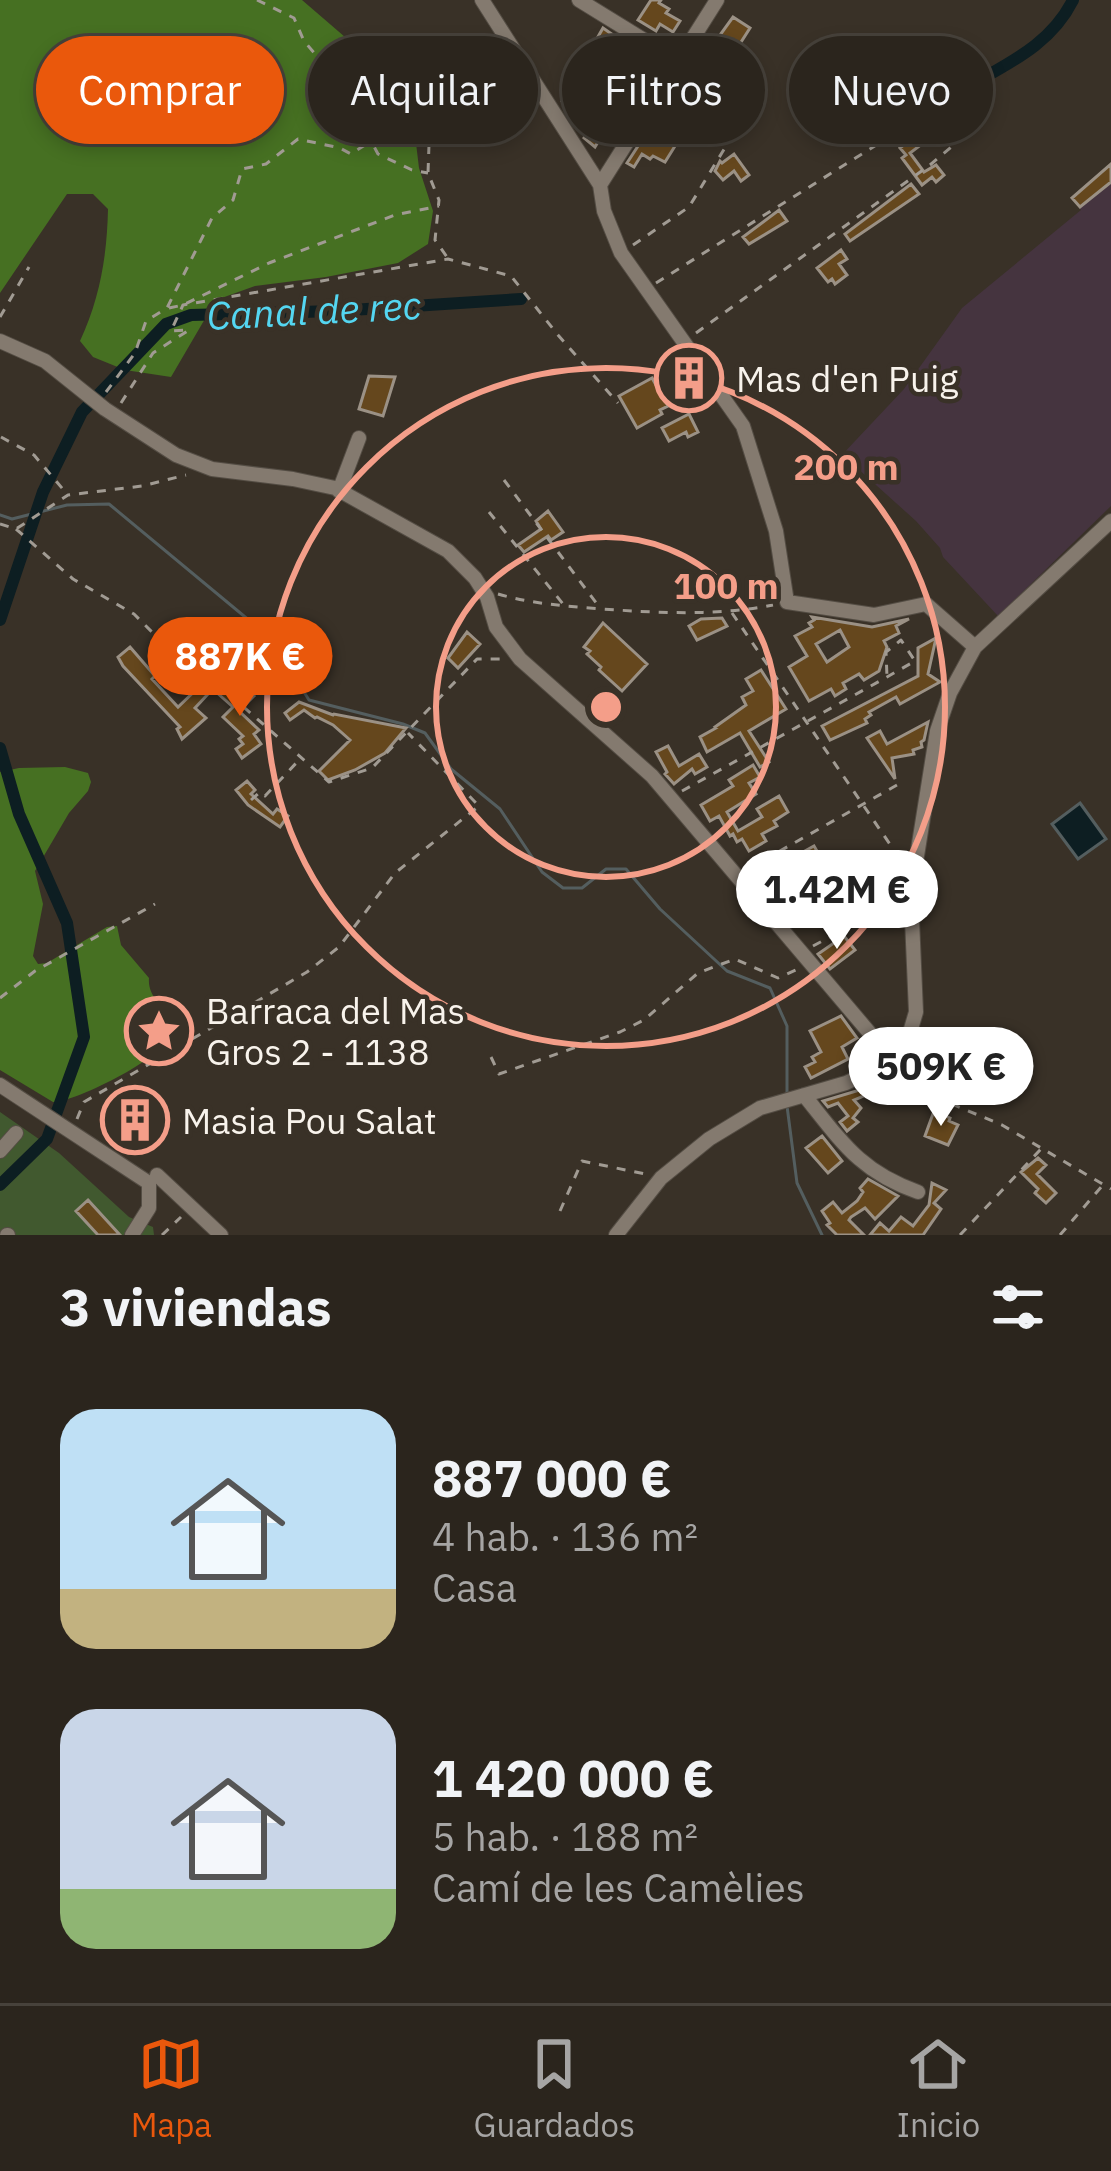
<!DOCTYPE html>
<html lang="es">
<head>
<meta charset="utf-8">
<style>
	:root { --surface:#2b251d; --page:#332d26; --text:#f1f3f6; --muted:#a6a5a4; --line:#47423b; --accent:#ea580c }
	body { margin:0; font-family:"IBM Plex Sans",sans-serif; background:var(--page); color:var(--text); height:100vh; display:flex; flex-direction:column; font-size:45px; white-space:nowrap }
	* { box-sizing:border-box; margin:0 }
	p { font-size:39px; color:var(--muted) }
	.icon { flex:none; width:66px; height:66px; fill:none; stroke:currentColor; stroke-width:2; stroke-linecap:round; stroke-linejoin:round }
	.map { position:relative; height:1235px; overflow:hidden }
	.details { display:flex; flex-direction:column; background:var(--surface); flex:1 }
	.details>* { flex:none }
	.hud { position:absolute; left:36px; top:36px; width:1041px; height:108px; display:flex; gap:24px }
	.price { position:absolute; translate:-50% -102px; padding:0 27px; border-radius:42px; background:#fff; color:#222; font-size:39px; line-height:78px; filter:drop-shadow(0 3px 6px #0008) }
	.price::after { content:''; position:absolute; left:50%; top:72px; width:36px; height:27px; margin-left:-18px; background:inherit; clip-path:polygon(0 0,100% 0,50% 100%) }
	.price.active { background:var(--accent); color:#fff }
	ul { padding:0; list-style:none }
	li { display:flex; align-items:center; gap:36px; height:300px; padding:0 60px }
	li span { display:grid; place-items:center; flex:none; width:336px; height:240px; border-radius:36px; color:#555 }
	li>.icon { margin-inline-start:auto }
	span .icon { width:144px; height:144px; fill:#fffc; stroke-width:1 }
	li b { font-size:51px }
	h2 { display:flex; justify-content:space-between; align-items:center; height:144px; padding:0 60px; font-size:51px }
	.chip { padding:0 42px; border-radius:54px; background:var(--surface); box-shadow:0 6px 18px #0003,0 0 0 3px var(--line); font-size:42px; line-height:108px }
	.chip.active { background:var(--accent); color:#fff }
	.tabs { display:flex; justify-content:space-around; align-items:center; height:168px; border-top:3px solid var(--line); background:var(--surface); font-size:33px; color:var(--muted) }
	.tabs a { display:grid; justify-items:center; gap:6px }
	.tabs .active { color:var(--accent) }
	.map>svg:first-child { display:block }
</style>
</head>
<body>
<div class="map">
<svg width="1111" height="1235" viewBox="0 0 1111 1235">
	<rect width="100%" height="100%" fill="#393127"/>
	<path fill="#45343f" d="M1111,164V506L998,616L943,557L940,548L916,521L846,458L840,457L904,389L962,308L1081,210L1072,198Z"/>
	<path fill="#41592f" d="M0,1112L59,1153L129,1217L153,1227L154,1235H0Z"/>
	<path fill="#467022" d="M0,0H302L410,93L419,168L433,211L428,244L398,263L326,277L255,286L216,300L171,377L125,370L93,357L80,341C100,298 107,256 108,209L93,194H67L0,293Z
		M65,767L88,773L91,782L88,791L69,813L35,871L43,904L33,956L38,964L47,963L107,927L117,926L121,945L149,978C147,1001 171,1008 173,1029C175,1053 76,1102 53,1102L0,1070V772L19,768Z"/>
	<path fill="#0d1e22" stroke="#545e5f" stroke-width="3" d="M1080,803L1106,839L1078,859L1052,824Z"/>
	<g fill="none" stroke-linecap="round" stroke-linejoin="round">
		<path stroke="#545e5f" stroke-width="3" d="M0,515L12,519L67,505L109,504L256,626L279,652L309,700L403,724L425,733L451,769L500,809L542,872L563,888H582L606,869H626L660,909L727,971L770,988L787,1026V1097
			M787,1106L797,1183L822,1235"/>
		<path stroke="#0d1e22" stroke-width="12" d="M985,77C1021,57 1054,38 1073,0
			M0,620L43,492L82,412L166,324L191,315L336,311L521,299
			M0,748L19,814L67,923L84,1037L47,1139L0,1185"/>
	</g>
	<path fill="#65471d" stroke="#9b9185" stroke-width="3" fill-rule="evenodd" d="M651,0H661L659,3L669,9L666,13L680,21L673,32L660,24L656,31L638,20Z
		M733,17L750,28L734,53L724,46L697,87L683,79L704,45L710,49Z
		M603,28L659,67L653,78L646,74L636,89L633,87L626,98L615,91L631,66L595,42Z
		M591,89L604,98L597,109L612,119L595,147L584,138L594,120L562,101L569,90L585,99Z
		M941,110L947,118L932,128L934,135L910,153L924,172L936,165L944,175L936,182L932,177L922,185L902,158L906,155L900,148L905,144L899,136L920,124V126Z
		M657,117L662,120L653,132L675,146L665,162L653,156L650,159L642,154L634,167L627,163Z
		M734,154L749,175L741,181L734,171L723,180L715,171L720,161L722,163Z
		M1111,164V182L1080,207L1072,198Z
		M911,184L919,194L850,241L845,234Z
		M779,210L787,221L749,244L743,237Z
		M841,250L847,259L839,264L847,275L835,284L832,279L828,282L817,268Z
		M682,359L703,389L688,398L669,368Z
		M369,376L395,377L383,416L359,409Z
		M652,378L668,406L660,410L662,414L637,428L619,396Z
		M689,414L698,432L688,437L686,432L669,441L662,428Z
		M548,511L563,532L551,540L548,536L524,552L518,545L541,529L536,521Z
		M812,617L872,627L909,619L896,626L899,633L884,641L887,647L879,671L864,680L859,674L843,683L846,689L835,696L831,689L809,701L789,667L807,656L795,636L812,627L809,623L814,620ZM840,630L849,647L827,662L816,644Z
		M722,618L727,626L697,640L689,626L701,619Z
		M603,623L647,664L622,691L599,670L601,667L587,654L590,651L584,647Z
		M467,632L480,644L458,668L448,658Z
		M936,638L928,674L940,682L900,704L896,697L869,712L871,715L865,719L867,723L830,740L822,726L918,676V648Z
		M130,647L155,676L152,679L178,707L200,686L208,694L195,708L206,718L182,739L177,729L180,727L123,666L118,657Z
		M761,670L786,709L749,731L769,762L760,767L740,733L707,752L700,737L716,728L715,727L746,705L742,697L753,691L746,679Z
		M222,684L239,697L247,689L254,696L239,711L259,730L254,734L261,744L242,758L236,749L243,744L239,739L243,736L223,717L233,707L215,691Z
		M299,702L333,715L334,714L406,728L385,753L355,770L328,780L319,771L350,740L333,725L317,717L315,718L304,710L290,720L285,713Z
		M928,722L924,740L921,742L922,747L913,750L914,754L892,758L895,779L867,738L880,731L887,744Z
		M668,746L679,766L699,754L707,767L695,774L692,769L674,784L665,774L667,772L656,752Z
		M753,765L760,777L749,783L756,794L727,812L738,831L762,817L757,809L779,796L788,812L774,821L777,826L762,834L766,841L749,851L742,839L737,842L733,834L730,836L719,816L710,821L701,805L733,786L729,780Z
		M247,781L255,790L251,794L273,814L277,809L288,816L280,827L248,805L236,790Z
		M814,846L824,863L795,880L790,871L797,867L792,858Z
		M830,882L838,898L804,917L802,912L789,920L781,910Z
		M844,936L855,950L830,969L818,954Z
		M841,1016L857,1038L842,1047L848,1059L811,1078L805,1067L815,1062L812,1057L821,1052L810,1031Z
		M876,1085L878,1090L854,1100L861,1108L853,1118L858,1122L847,1131L840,1122L848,1116L838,1103L828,1107L823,1101Z
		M934,1111L950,1118L949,1121L958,1125L948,1145L925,1136Z
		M822,1136L842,1161L828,1173L806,1148Z
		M1038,1158L1046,1165L1037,1174L1056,1193L1046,1203L1035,1193L1038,1189L1021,1172Z
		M868,1179L898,1196L875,1219L865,1208L851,1217L849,1220L864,1235H837L827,1225L830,1223L822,1211L833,1202L842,1213L857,1201L863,1192L860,1188Z
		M932,1183L946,1190L934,1203L941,1209L923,1235H870L880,1223L889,1231L901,1217L913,1226L929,1205Z
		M88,1200L120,1235H98L76,1211Z"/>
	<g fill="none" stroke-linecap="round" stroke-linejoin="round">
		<g stroke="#544d44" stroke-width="16">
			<path id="minor" d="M482,0L600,185L604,211L621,253L743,426L776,531L787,602L874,615L926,604L975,647
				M579,0L678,61
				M600,185L717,0
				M0,341L45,361L105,409L176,455L212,469L293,479L335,488L448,551L475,578L487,597L496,627L520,659L652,776L890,1057
				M339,491L359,438
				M0,1085L149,1183V1208L132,1235
				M804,1095C841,1141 860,1172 918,1192
				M0,1151L16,1133
				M157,1175L221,1235
				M7,1235H8
				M616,1235L661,1178L709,1139L760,1108L846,1083L873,1070L908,1039L916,1012L910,873L917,856L937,731L950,693L975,647L1111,521"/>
		</g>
		<path stroke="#a19b93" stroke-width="3" stroke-dasharray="9 9" stroke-linecap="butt" d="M257,0L294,18L304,41L333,75L345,119L371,141L378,154L412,170L428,173
			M429,145L428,173L439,200L435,240L447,257
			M633,245L689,207L740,123
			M656,283L980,80
			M169,308L183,305L269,263L395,215L439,206
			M0,317L29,267
			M696,333L930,165L982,121
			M106,392L135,353L146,321L167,308L212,218L233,200L242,169L266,164L298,139L340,148L351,154L371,141
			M121,403L153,353L189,330L171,331L183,305L448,259L511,276L558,335L618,403
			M1,437L34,455L67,494
			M504,480L600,608
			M489,512L563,604
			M0,524L16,529L68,495L142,486L186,475
			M16,529L73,579L134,614L192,672
			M498,594C532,604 566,606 602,609C660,613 716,616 773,605
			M732,613L900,859
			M230,695L329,782L372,768L477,659H506
			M682,791L887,677L915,661L901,640L886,652L887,677
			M251,800L260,792L265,796L300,759
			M748,869L897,785
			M813,946L900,900
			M0,998L35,971L155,904
			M491,1057L499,1074L620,1032L644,1020L698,973L735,959L778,978L796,970
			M885,1076L1002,1125L1111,1189
			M77,1119L84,1102L307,972L339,947L395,873L479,806L408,733
			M560,1211L582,1161L650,1175
			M162,1235L181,1217
			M960,1235L1041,1149
			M1060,1235L1102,1186"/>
		<use href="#minor" stroke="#847a6f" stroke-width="14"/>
	</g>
	<g fill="none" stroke="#f49e89" stroke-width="6">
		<circle cx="606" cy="707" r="170"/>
		<circle cx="606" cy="707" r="339"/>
	</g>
	<defs>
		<g id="building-ring" transform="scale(3.45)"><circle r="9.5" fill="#393127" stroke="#f49e89" stroke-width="1.5"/><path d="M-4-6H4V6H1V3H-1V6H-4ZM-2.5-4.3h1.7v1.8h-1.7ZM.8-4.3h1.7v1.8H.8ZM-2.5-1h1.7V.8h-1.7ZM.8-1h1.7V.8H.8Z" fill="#f49e89"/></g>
		<g id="sight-ring" transform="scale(3.45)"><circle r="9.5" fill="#393127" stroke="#f49e89" stroke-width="1.5"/><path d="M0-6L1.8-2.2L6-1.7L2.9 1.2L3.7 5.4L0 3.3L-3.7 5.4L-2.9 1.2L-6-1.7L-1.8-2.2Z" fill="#f49e89"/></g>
	</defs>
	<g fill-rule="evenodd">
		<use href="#building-ring" x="689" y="378"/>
		<use href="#sight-ring" x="159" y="1031"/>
		<use href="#building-ring" x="135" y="1120"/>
	</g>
	<g text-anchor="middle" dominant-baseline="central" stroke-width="9" stroke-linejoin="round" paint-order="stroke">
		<g font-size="36" fill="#f8f3ec" stroke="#393127" text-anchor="start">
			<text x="736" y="378">Mas d'en Puig</text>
			<text x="206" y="1010">Barraca del Mas<tspan x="206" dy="41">Gros 2 - 1138</tspan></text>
			<text x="182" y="1120">Masia Pou Salat</text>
		</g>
		<g font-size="39" font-style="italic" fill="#54d6f1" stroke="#393127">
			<text transform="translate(314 310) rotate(-3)">Canal de rec</text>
		</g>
	</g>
	<circle cx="606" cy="707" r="18" fill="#f49e89" stroke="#393127" stroke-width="6"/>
	<g font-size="36" text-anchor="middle" font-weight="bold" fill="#f49e89" stroke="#393127" stroke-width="9" stroke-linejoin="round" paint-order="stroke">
		<text x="846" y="480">200 m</text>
		<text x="726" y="599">100 m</text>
	</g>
</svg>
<b class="price active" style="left:240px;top:719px">887K €</b>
<b class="price" style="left:837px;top:952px">1.42M €</b>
<b class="price" style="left:941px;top:1129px">509K €</b>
<div class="hud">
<a class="chip active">Comprar</a>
<a class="chip">Alquilar</a>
<a class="chip">Filtros</a>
<a class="chip">Nuevo</a>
</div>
</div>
<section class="details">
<h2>3 viviendas<svg class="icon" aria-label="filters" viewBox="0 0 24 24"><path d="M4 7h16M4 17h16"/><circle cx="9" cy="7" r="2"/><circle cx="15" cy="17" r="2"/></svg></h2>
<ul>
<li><span style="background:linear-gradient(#bfe0f5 75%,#c2b280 0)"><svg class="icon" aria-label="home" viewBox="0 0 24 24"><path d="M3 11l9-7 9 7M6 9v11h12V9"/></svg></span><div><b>887 000 €</b><p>4 hab. · 136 m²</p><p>Casa</p></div></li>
<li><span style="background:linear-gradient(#c9d6e8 75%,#8fb573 0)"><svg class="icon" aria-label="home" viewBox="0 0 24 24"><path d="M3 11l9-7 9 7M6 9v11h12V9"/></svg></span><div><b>1 420 000 €</b><p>5 hab. · 188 m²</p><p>Camí de les Camèlies</p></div></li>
</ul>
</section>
<nav class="tabs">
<a class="active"><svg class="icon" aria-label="map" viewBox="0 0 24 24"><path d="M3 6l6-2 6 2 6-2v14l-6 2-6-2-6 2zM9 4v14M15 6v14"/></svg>Mapa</a>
<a><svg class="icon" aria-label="saved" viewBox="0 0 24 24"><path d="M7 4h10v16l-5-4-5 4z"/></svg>Guardados</a>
<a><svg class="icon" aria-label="home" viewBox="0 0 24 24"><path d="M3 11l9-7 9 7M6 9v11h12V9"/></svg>Inicio</a>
</nav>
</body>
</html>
